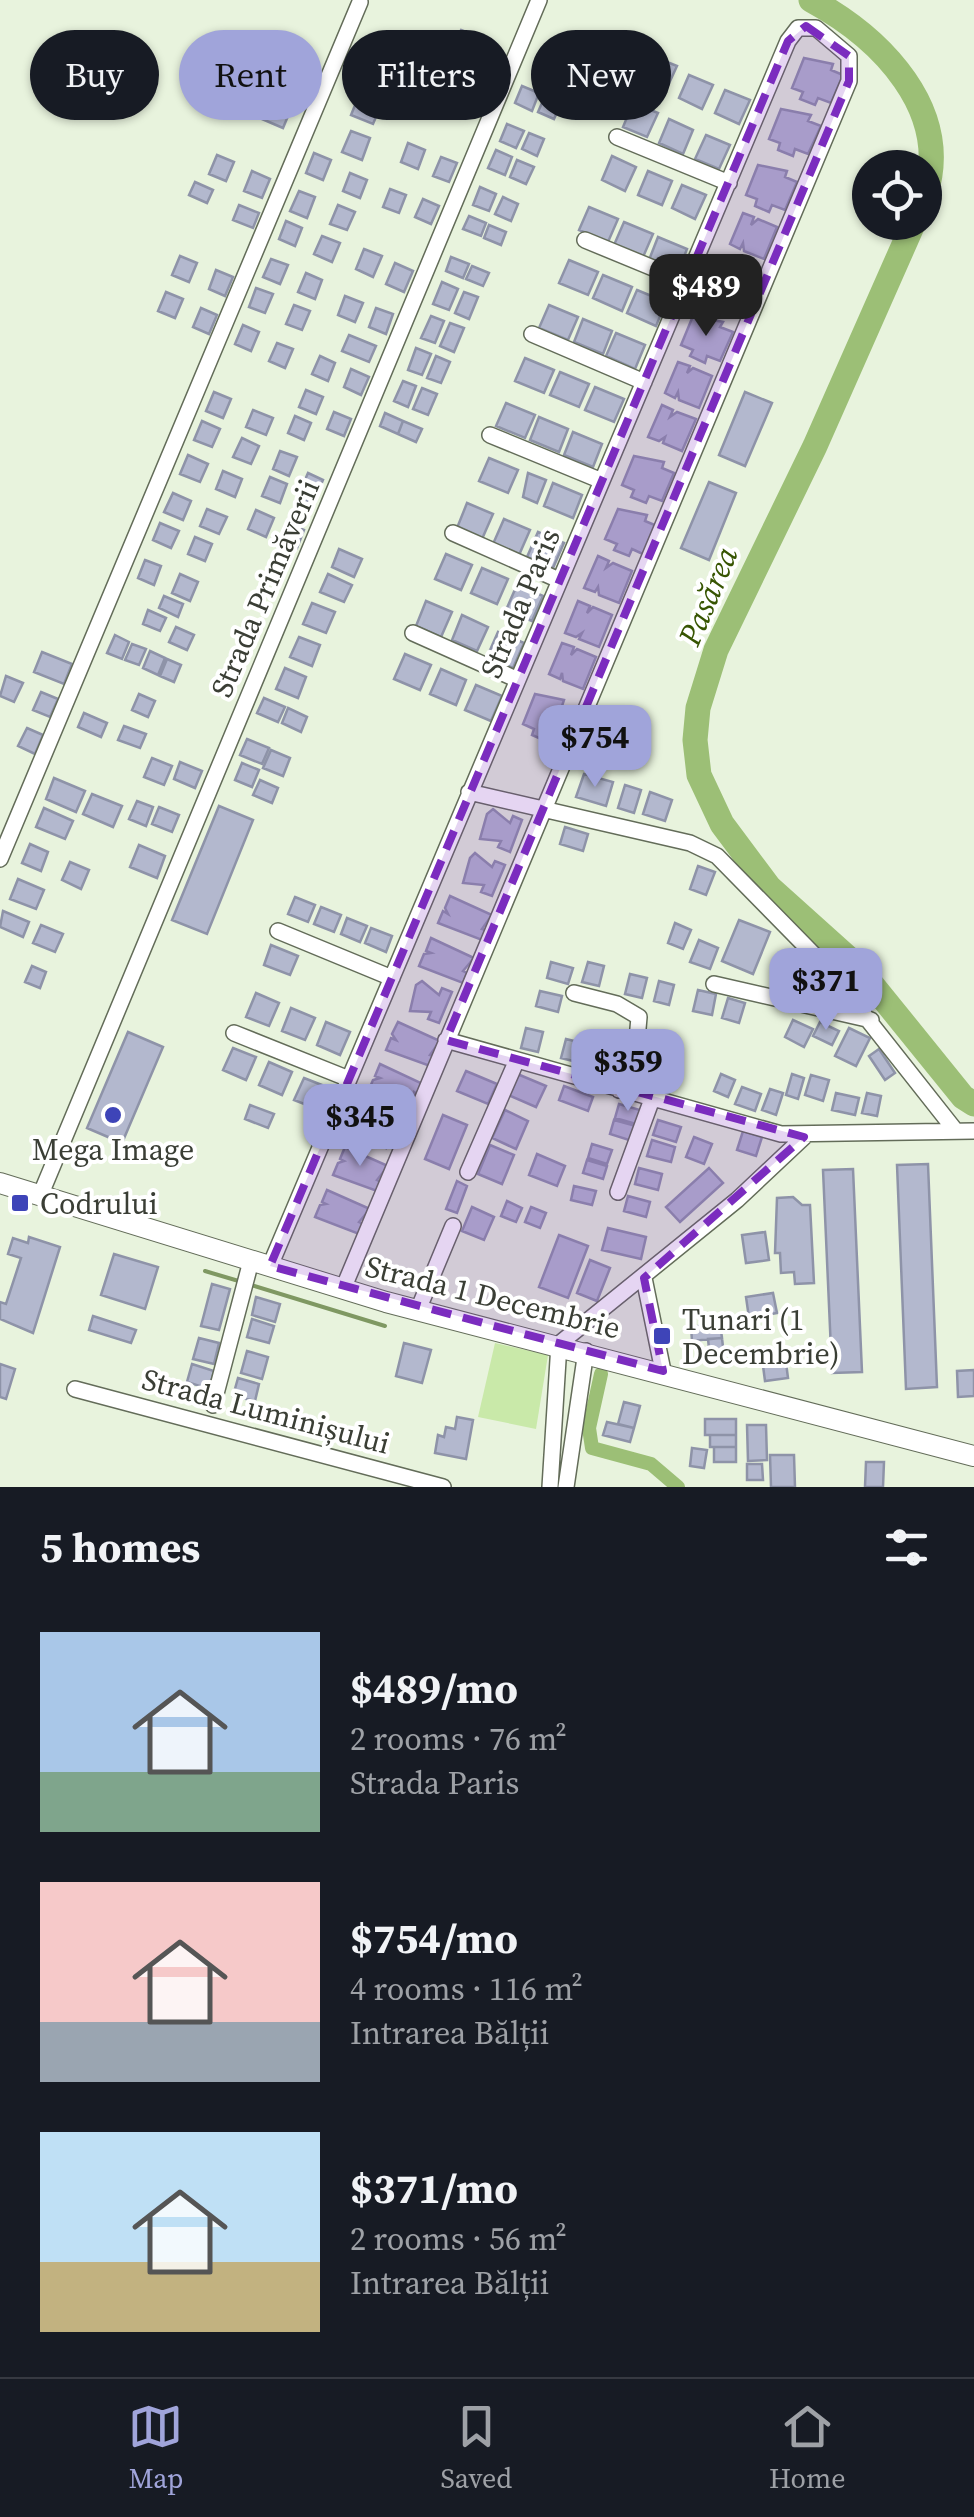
<!DOCTYPE html>
<html lang="en">
<head>
<meta charset="utf-8">
<style>
	:root { --surface:#171b24; --page:#242831; --text:#f1f3f6; --muted:#9ea1a6; --line:#363941; --accent:#a0a4da }
	body { margin:0; font-family:"Source Serif 4",serif; background:var(--page); color:var(--text); height:100vh; display:flex; flex-direction:column; font-size:38px; white-space:nowrap }
	* { box-sizing:border-box; margin:0 }
	p { font-size:32px; color:var(--muted) }
	.icon { flex:none; width:55px; height:55px; fill:none; stroke:currentColor; stroke-width:2; stroke-linecap:round; stroke-linejoin:round }
	.map { position:relative; height:1487px; overflow:hidden }
	.panel { display:flex; flex-direction:column; background:var(--surface); flex:1 }
	.panel>* { flex:none }
	.top-card { position:absolute; left:30px; top:30px; width:915px; height:90px; display:flex; gap:20px }
	.buttons { position:absolute; left:852px; top:150px; display:grid; gap:20px }
	.buttons a { display:grid; place-items:center; width:90px; height:90px; border-radius:50%; background:var(--surface); box-shadow:0 2px 8px #0004; font-size:50px }
	.price { position:absolute; translate:-50% -85px; padding:0 22px; border-radius:20px; background:var(--accent); color:#111; font-size:32px; line-height:65px; filter:drop-shadow(0 2px 5px #0008) }
	.price::after { content:''; position:absolute; left:50%; top:60px; width:30px; height:22px; margin-left:-15px; background:inherit; clip-path:polygon(0 0,100% 0,50% 100%) }
	.price.current { background:#222; color:#fff }
	ul { padding:0; list-style:none }
	li { display:flex; align-items:center; gap:30px; height:250px; padding:0 40px }
	li span { display:grid; place-items:center; flex:none; width:280px; height:200px; border-radius:0px; color:#555 }
	li>.icon { margin-inline-start:auto }
	span .icon { width:120px; height:120px; fill:#fffc; stroke-width:1 }
	li b { font-size:42px }
	h2 { display:flex; justify-content:space-between; align-items:center; height:120px; padding:0 40px; font-size:42px }
	.tag { padding:0 35px; border-radius:45px; background:var(--surface); box-shadow:0 2px 8px #0004; font-size:35px; line-height:90px }
	.tag.current { background:var(--accent); color:#111 }
	.tabs { display:flex; justify-content:space-around; align-items:center; height:140px; border-top:2px solid var(--line); background:var(--surface); font-size:28px; color:var(--muted) }
	.tabs a { display:grid; justify-items:center; gap:5px }
	.tabs .current { color:var(--accent) }
	.map>svg:first-child { display:block }
</style>
</head>
<body>
<div class="map">
<svg width="974" height="1487" viewBox="0 0 974 1487">
	<rect width="100%" height="100%" fill="#e8f3dd"/>
	<path fill="#c9e9a9" d="M495,1343L548,1355L536,1429L478,1417Z"/>
	<g fill="none" stroke-linecap="round" stroke-linejoin="round">
		<path stroke="#7f9862" stroke-width="4" d="M205,1271L242,1282
			M251,1285L385,1326"/>
		<path stroke="#9cbf76" stroke-width="14" d="M601,1374L589,1428L592,1448L651,1464L678,1487"/>
		<path stroke="#9cbf76" stroke-width="25" d="M811,0C881,38 953,110 925,196
			M914,222L815,446L716,650L698,708L695,740L699,775L722,824L769,887L857,966L963,1097L974,1104"/>
	</g>
	<path fill="#b3b8ce" stroke="#8e93a8" stroke-width="2.5" d="M461,30L487,40L457,115L431,105Z
		M559,46L582,55L576,69L553,59Z
		M356,53L375,61L367,81L347,73Z
		M652,56L677,66L666,90L642,80Z
		M804,58L833,64L831,70L843,75L831,103L818,98L815,105L800,99L803,92L792,88Z
		M550,66L573,76L567,90L544,80Z
		M394,69L411,76L403,94L386,87Z
		M689,75L713,85L702,109L679,98Z
		M522,86L539,93L532,111L515,103Z
		M725,90L750,100L739,124L715,113Z
		M360,93L382,103L373,124L351,115Z
		M272,95L293,104L283,128L262,119Z
		M545,96L561,103L554,119L538,112Z
		M633,103L658,113L647,137L623,127Z
		M781,109L811,115L808,121L821,126L808,154L795,149L793,156L778,150L780,143L769,139Z
		M669,119L693,130L683,154L659,143Z
		M507,124L524,131L516,148L500,141Z
		M351,131L370,138L362,160L342,152Z
		M529,133L544,139L537,156L522,149Z
		M706,135L730,145L719,169L695,159Z
		M408,143L425,150L418,169L401,162Z
		M496,150L512,157L505,175L488,168Z
		M314,153L331,160L323,180L306,173Z
		M217,155L234,162L226,181L209,174Z
		M612,156L636,167L625,191L602,180Z
		M441,157L457,163L449,182L433,176Z
		M517,160L534,167L526,184L510,177Z
		M758,165L787,171L785,177L797,182L785,210L772,205L769,212L755,206L757,199L746,195Z
		M252,171L270,179L262,198L244,191Z
		M648,171L672,181L662,205L638,195Z
		M350,173L367,180L360,198L343,191Z
		M195,182L213,190L207,203L189,195Z
		M682,185L706,195L695,219L672,208Z
		M480,187L496,194L489,211L473,205Z
		M390,189L406,195L399,213L383,207Z
		M299,191L315,197L307,218L290,211Z
		M503,197L518,204L511,221L495,214Z
		M423,199L439,206L431,224L415,217Z
		M239,205L259,213L253,228L233,220Z
		M338,205L355,212L347,230L330,224Z
		M589,207L618,219L608,242L579,230Z
		M743,213L754,217L751,225L758,219L777,227L764,259L744,251L743,243L740,249L730,244Z
		M469,216L486,223L481,236L463,229Z
		M286,221L302,228L295,246L279,239Z
		M624,222L653,234L643,257L614,245Z
		M489,225L506,232L501,245L484,238Z
		M322,236L340,243L332,262L314,254Z
		M658,237L687,249L678,272L649,260Z
		M364,249L382,256L373,277L356,269Z
		M180,256L197,263L189,282L172,275Z
		M451,257L469,264L463,278L446,271Z
		M271,259L288,265L280,284L263,277Z
		M569,260L598,272L588,295L559,283Z
		M732,260L757,277L744,306L731,300L729,307L714,301L716,295L705,290L717,261L730,266Z
		M395,263L413,271L404,292L386,284Z
		M472,266L489,273L483,286L466,279Z
		M216,270L233,277L225,296L209,289Z
		M306,273L322,280L315,299L298,292Z
		M603,275L632,287L622,311L593,298Z
		M442,282L458,289L449,310L433,304Z
		M256,288L273,294L265,313L249,307Z
		M637,290L666,302L656,326L627,313Z
		M166,292L183,299L175,318L158,311Z
		M464,292L478,297L469,319L455,313Z
		M345,296L363,303L355,322L338,315Z
		M294,305L310,311L302,330L286,324Z
		M549,305L578,317L568,340L539,328Z
		M201,308L217,315L209,334L193,327Z
		M376,308L393,314L386,334L369,327Z
		M431,316L444,321L435,343L421,338Z
		M693,316L723,322L720,327L733,332L720,361L707,356L705,363L690,356L693,350L681,345Z
		M583,319L612,331L603,354L574,342Z
		M450,323L464,328L454,352L440,346Z
		M243,325L259,332L251,351L235,344Z
		M616,333L645,345L635,369L606,356Z
		M349,335L376,346L369,362L342,351Z
		M277,343L293,349L285,368L269,361Z
		M416,348L431,354L422,375L408,370Z
		M320,356L335,363L328,381L312,374Z
		M436,356L450,362L441,383L427,378Z
		M525,358L554,370L544,393L515,381Z
		M678,362L690,366L687,373L693,368L712,376L699,408L679,400L678,392L675,398L665,393Z
		M351,369L369,377L361,395L344,387Z
		M560,372L589,384L579,407L550,395Z
		M403,381L416,386L408,407L394,401Z
		M595,387L624,399L614,422L585,410Z
		M422,388L437,394L428,415L413,409Z
		M306,390L323,397L316,414L299,407Z
		M214,392L231,399L223,418L206,411Z
		M745,392L772,403L745,466L719,455Z
		M506,403L535,415L525,438L496,426Z
		M662,405L673,410L670,417L677,412L696,419L682,451L663,443L665,437L659,441L648,437Z
		M253,410L273,418L266,435L246,427Z
		M334,412L351,419L344,436L327,429Z
		M385,413L403,421L398,434L380,426Z
		M295,416L311,423L304,440L288,433Z
		M539,417L568,429L559,452L530,440Z
		M202,421L220,429L212,447L194,440Z
		M403,421L422,429L416,442L398,434Z
		M573,432L602,444L593,467L564,455Z
		M242,438L259,446L251,464L233,457Z
		M280,451L297,457L289,476L273,469Z
		M188,455L208,464L200,482L180,474Z
		M634,456L664,462L662,468L674,473L662,501L649,496L646,503L631,497L634,490L622,485Z
		M489,458L518,470L508,493L479,481Z
		M223,471L242,479L235,497L216,489Z
		M308,473L323,480L313,504L297,498Z
		M528,473L546,480L537,503L523,497Z
		M270,477L287,484L280,503L262,496Z
		M709,482L736,493L709,560L681,548Z
		M553,483L582,495L573,518L544,506Z
		M173,493L191,501L183,520L164,512Z
		M467,503L493,514L482,539L457,528Z
		M207,509L227,517L219,534L200,526Z
		M618,509L647,515L645,521L657,526L645,555L632,549L629,556L614,550L617,544L605,539Z
		M256,510L274,518L266,537L248,529Z
		M504,519L530,530L519,555L493,544Z
		M160,523L179,531L171,548L153,540Z
		M287,523L304,530L297,548L280,541Z
		M538,532L564,543L553,568L527,557Z
		M195,537L212,544L205,561L188,554Z
		M339,549L362,559L354,577L332,567Z
		M446,554L472,565L461,590L435,579Z
		M598,556L609,561L606,568L613,563L632,571L619,603L599,595L598,587L595,592L584,588Z
		M145,560L161,566L154,585L138,578Z
		M482,568L508,579L497,604L471,593Z
		M180,574L198,582L190,601L172,593Z
		M328,574L352,585L344,602L320,592Z
		M517,585L543,596L532,621L506,610Z
		M164,596L183,604L178,617L159,608Z
		M426,601L452,612L441,637L416,626Z
		M578,601L590,606L587,613L593,607L612,615L599,647L579,639L582,633L576,637L565,633Z
		M312,603L335,612L326,633L303,624Z
		M148,610L166,618L160,631L143,624Z
		M462,615L488,627L477,651L452,640Z
		M176,627L194,635L187,650L169,642Z
		M498,632L524,643L513,668L487,657Z
		M115,635L129,642L122,659L107,653Z
		M299,637L320,645L312,666L290,657Z
		M562,643L574,647L571,655L577,649L596,657L583,689L563,681L562,673L560,679L549,674Z
		M132,644L146,649L139,665L125,660Z
		M150,651L165,658L158,675L143,668Z
		M42,652L72,664L64,684L34,672Z
		M405,654L431,665L420,690L394,679Z
		M167,659L181,665L174,682L160,676Z
		M285,668L306,677L298,698L276,689Z
		M441,669L466,680L456,705L430,694Z
		M6,676L23,683L14,702L0,696Z
		M476,685L502,696L491,721L465,710Z
		M41,692L58,699L50,717L33,710Z
		M139,694L155,701L148,717L132,710Z
		M535,694L564,700L562,706L574,711L562,740L549,734L546,741L532,735L534,729L523,724Z
		M264,698L285,707L278,722L257,713Z
		M288,708L307,717L301,732L282,723Z
		M84,713L107,723L101,737L78,727Z
		M124,726L146,734L140,748L118,740Z
		M27,728L43,735L35,754L18,746Z
		M247,739L269,748L262,764L240,755Z
		M271,750L290,758L283,776L263,768Z
		M152,758L172,766L164,785L144,777Z
		M180,762L202,771L195,788L174,779Z
		M242,763L259,770L252,787L235,780Z
		M584,774L613,782L606,806L576,797Z
		M54,778L85,791L76,812L46,799Z
		M260,780L278,788L272,803L253,795Z
		M625,785L641,790L634,813L618,808Z
		M650,792L672,800L665,821L643,814Z
		M92,794L122,806L113,827L83,814Z
		M137,801L153,807L146,826L129,819Z
		M219,806L253,820L207,934L172,920Z
		M159,807L179,815L172,832L152,824Z
		M44,808L73,821L65,839L36,827Z
		M493,809L510,823L513,816L522,820L510,852L498,847L501,841L480,839L487,814Z
		M565,827L588,834L583,851L560,844Z
		M30,844L48,852L41,871L22,863Z
		M139,845L165,856L157,878L130,867Z
		M475,853L492,867L495,861L505,865L492,896L481,892L484,885L463,883L470,858Z
		M70,862L89,870L81,889L62,880Z
		M698,866L715,872L706,895L690,889Z
		M18,879L44,890L36,909L10,899Z
		M450,896L492,915L482,929L486,930L482,940L438,923L443,911L448,914L445,908Z
		M295,897L315,905L308,922L288,914Z
		M321,907L341,915L334,932L314,924Z
		M3,911L29,922L23,937L0,927Z
		M347,918L367,926L360,942L341,934Z
		M739,920L770,932L753,974L722,961Z
		M675,923L691,930L683,949L668,943Z
		M41,925L63,934L55,952L33,943Z
		M371,928L392,936L386,952L365,943Z
		M431,938L474,958L463,971L467,973L463,983L419,966L424,954L431,953L426,951Z
		M699,940L718,948L710,969L690,962Z
		M271,945L298,956L290,975L264,965Z
		M551,962L573,968L568,984L547,978Z
		M588,962L604,966L599,986L582,982Z
		M32,966L46,972L40,988L25,982Z
		M800,967L817,973L808,997L790,991Z
		M630,974L647,978L642,998L625,994Z
		M819,977L840,998L847,1001L840,1006L811,998Z
		M422,981L439,995L442,988L452,992L439,1023L428,1019L431,1012L410,1011L416,985Z
		M659,981L674,985L669,1005L654,1001Z
		M698,990L716,994L712,1015L693,1011Z
		M540,991L562,996L558,1012L536,1006Z
		M256,993L279,1003L269,1026L246,1017Z
		M728,998L745,1003L739,1023L722,1018Z
		M291,1008L315,1018L305,1040L282,1031Z
		M793,1020L813,1029L804,1047L785,1037Z
		M326,1022L350,1032L340,1055L317,1045Z
		M398,1022L440,1041L430,1055L434,1056L430,1066L386,1050L391,1038L396,1040L392,1034Z
		M820,1022L839,1031L832,1045L813,1036Z
		M526,1028L543,1032L538,1052L521,1048Z
		M849,1028L870,1038L856,1066L835,1056Z
		M128,1032L163,1047L122,1143L87,1128Z
		M566,1039L582,1043L577,1062L561,1058Z
		M595,1044L612,1048L606,1070L589,1066Z
		M233,1048L256,1057L246,1080L223,1070Z
		M879,1049L895,1073L885,1080L869,1056Z
		M269,1062L292,1072L282,1095L259,1085Z
		M380,1064L423,1084L418,1094L414,1092L412,1108L368,1092L373,1080L380,1078L375,1076Z
		M466,1071L497,1084L488,1104L457,1091Z
		M515,1073L546,1086L536,1107L506,1094Z
		M721,1074L735,1080L728,1097L714,1091Z
		M792,1074L804,1078L798,1099L786,1095Z
		M811,1075L829,1080L823,1101L805,1095Z
		M304,1078L327,1087L317,1109L294,1100Z
		M564,1086L593,1097L588,1111L559,1100Z
		M742,1087L761,1094L755,1111L735,1104Z
		M770,1089L783,1093L776,1115L762,1110Z
		M836,1093L859,1098L855,1115L832,1110Z
		M867,1093L881,1096L877,1116L862,1113Z
		M619,1104L640,1110L636,1124L615,1118Z
		M250,1105L274,1114L268,1128L245,1119Z
		M369,1105L386,1119L389,1113L398,1117L386,1148L375,1143L377,1137L356,1135Z
		M505,1110L528,1121L516,1149L492,1138Z
		M443,1115L467,1125L449,1169L425,1159Z
		M614,1120L636,1126L632,1141L610,1134Z
		M658,1120L681,1127L676,1142L653,1135Z
		M743,1131L762,1137L756,1156L737,1150Z
		M694,1137L712,1144L704,1164L686,1157Z
		M652,1140L675,1147L671,1162L647,1156Z
		M592,1144L612,1150L607,1164L588,1158Z
		M490,1145L514,1155L502,1184L478,1174Z
		M345,1147L388,1166L377,1180L381,1182L377,1191L333,1175L338,1163L344,1161L340,1159Z
		M537,1154L565,1166L557,1186L529,1175Z
		M587,1160L607,1166L603,1179L583,1173Z
		M928,1164L937,1387L906,1389L897,1165Z
		M639,1168L662,1174L658,1190L635,1184Z
		M709,1168L723,1183L680,1222L666,1207Z
		M853,1169L862,1372L832,1373L823,1170Z
		M457,1181L467,1186L457,1213L446,1209Z
		M574,1186L596,1191L592,1205L571,1200Z
		M327,1190L370,1209L359,1222L363,1224L359,1234L315,1217L320,1205L326,1204L322,1202Z
		M628,1196L650,1202L646,1217L624,1211Z
		M793,1197L802,1205H810L814,1283L795,1284L794,1272L781,1273L780,1253H775L777,1198Z
		M507,1201L522,1208L516,1222L501,1216Z
		M472,1207L494,1217L484,1240L462,1231Z
		M531,1207L546,1213L540,1228L525,1222Z
		M608,1228L646,1237L641,1259L602,1250Z
		M765,1232L769,1260L746,1263L742,1235Z
		M559,1235L588,1246L568,1298L539,1287Z
		M29,1237L60,1247L33,1333L0,1319V1302L6,1304L21,1258L8,1254L13,1238L28,1243Z
		M114,1254L158,1267L145,1309L101,1295Z
		M590,1260L610,1268L597,1301L577,1293Z
		M212,1284L230,1289L219,1330L201,1326Z
		M773,1293L777,1313L749,1318L746,1297Z
		M256,1297L280,1304L275,1322L252,1315Z
		M93,1316L136,1330L131,1343L89,1330Z
		M252,1319L274,1326L269,1343L247,1337Z
		M720,1323L722,1338L692,1341L691,1327Z
		M199,1338L219,1343L214,1364L193,1359Z
		M722,1338L724,1356L710,1358L708,1339Z
		M404,1343L431,1350L422,1383L396,1376Z
		M247,1351L268,1357L262,1379L241,1373Z
		M785,1355L788,1378L765,1381L762,1358Z
		M0,1364L15,1369L6,1399L0,1397Z
		M192,1364L214,1371L209,1389L187,1382Z
		M974,1370V1396L958,1397L957,1371Z
		M238,1378L259,1384L255,1401L233,1396Z
		M624,1402L640,1406L634,1428L618,1424Z
		M457,1417L473,1420L466,1459L435,1453L438,1435L444,1437L446,1427L455,1429Z
		M705,1419H736V1435H705Z
		M607,1422L634,1428L630,1442L603,1435Z
		M747,1425H766L767,1460L748,1461Z
		M710,1435H736V1447H710Z
		M714,1447H736V1462H714Z
		M692,1448L707,1450L704,1468L690,1466Z
		M770,1455H794L795,1487H771Z
		M866,1462H884L883,1487H865Z
		M747,1464H762L763,1480H747Z"/>
	<g fill="none" stroke-linecap="round" stroke-linejoin="round">
		<g stroke="#636c59" stroke-width="18">
			<path id="minor" d="M617,137L729,183
				M585,240L687,282
				M532,334L644,382
				M490,435L602,481
				M453,533L559,580
				M413,633L516,679
				M469,792L690,843L717,856L827,968L955,1130
				M0,859L360,2
				M278,931L392,978
				M714,984L871,1020
				M574,993L617,1004L639,1017L637,1040L619,1090
				M234,1033L349,1079
				M446,1040L781,1134L974,1131
				M468,1172L516,1062
				M618,1192L652,1099
				M40,1196L539,0
				M270,1266L788,41L798,28H816L849,56V81L343,1289
				M644,1278L663,1371
				M418,1310L453,1226
				M75,1389L443,1487
				M213,1405L251,1261
				M550,1487L559,1344L737,1200L804,1137
				M566,1487L586,1351"/>
		</g>
		<g stroke="#636c59" stroke-width="22">
			<path id="major" d="M0,1183L386,1302L974,1456"/>
		</g>
		<use href="#minor" stroke="#fff" stroke-width="15"/>
		<use href="#major" stroke="#fff" stroke-width="20"/>
	</g>
	<path fill="#7b2cbf" fill-opacity="0.2" stroke="#7b2cbf" stroke-width="8" stroke-dasharray="20 12" stroke-linejoin="round" d="M806,26L849,56V81L446,1040L804,1137L644,1278L663,1371L270,1266L788,41Z"/>
	<g fill="#3e44b8" stroke="#fff" stroke-width="4">
		<circle cx="113" cy="1115" r="10"/>
		<rect x="10" y="1193" width="20" height="20" rx="5"/>
		<rect x="652" y="1326" width="20" height="20" rx="5"/>
	</g>
	<g text-anchor="middle" dominant-baseline="central" stroke-width="8" stroke-linejoin="round" paint-order="stroke">
		<g font-size="30" fill="#3a3e35" stroke="#fff">
			<text transform="translate(265 588) rotate(-67)">Strada Primăverii</text>
			<text transform="translate(520 603) rotate(-67)">Strada Paris</text>
			<text transform="translate(493 1297) rotate(14)">Strada 1 Decembrie</text>
			<text transform="translate(266 1411) rotate(15)">Strada Luminișului</text>
		</g>
		<g font-size="30" fill="#3a3e35" stroke="#fff" text-anchor="start">
			<text x="113" y="1149" text-anchor="middle">Mega Image</text>
			<text x="40" y="1203">Codrului</text>
			<text x="682" y="1319">Tunari (1<tspan x="682" dy="34">Decembrie)</tspan></text>
		</g>
		<g font-size="32" font-style="italic" fill="#375502" stroke="#fff">
			<text transform="translate(708 596) rotate(-67)">Pasărea</text>
		</g>
	</g>
</svg>
<div class="buttons">
<a><svg class="icon" aria-label="locate" viewBox="0 0 24 24"><circle cx="12" cy="12" r="6"/><path d="M12 2v4M12 18v4M2 12h4M18 12h4"/></svg></a>
</div>
<b class="price current" style="left:706px;top:339px">$489</b>
<b class="price" style="left:595px;top:790px">$754</b>
<b class="price" style="left:826px;top:1033px">$371</b>
<b class="price" style="left:628px;top:1114px">$359</b>
<b class="price" style="left:360px;top:1169px">$345</b>
<div class="top-card">
<a class="tag">Buy</a>
<a class="tag current">Rent</a>
<a class="tag">Filters</a>
<a class="tag">New</a>
</div>
</div>
<section class="panel">
<h2>5 homes<svg class="icon" aria-label="filters" viewBox="0 0 24 24"><path d="M4 7h16M4 17h16"/><circle cx="9" cy="7" r="2"/><circle cx="15" cy="17" r="2"/></svg></h2>
<ul>
<li><span style="background:linear-gradient(#a9c7e8 70%,#7fa58c 0)"><svg class="icon" aria-label="home" viewBox="0 0 24 24"><path d="M3 11l9-7 9 7M6 9v11h12V9"/></svg></span><div><b>$489/mo</b><p>2 rooms · 76 m²</p><p>Strada Paris</p></div></li>
<li><span style="background:linear-gradient(#f6c9c9 70%,#9aa5b1 0)"><svg class="icon" aria-label="home" viewBox="0 0 24 24"><path d="M3 11l9-7 9 7M6 9v11h12V9"/></svg></span><div><b>$754/mo</b><p>4 rooms · 116 m²</p><p>Intrarea Bălții</p></div></li>
<li><span style="background:linear-gradient(#bfe0f5 65%,#c2b280 0)"><svg class="icon" aria-label="home" viewBox="0 0 24 24"><path d="M3 11l9-7 9 7M6 9v11h12V9"/></svg></span><div><b>$371/mo</b><p>2 rooms · 56 m²</p><p>Intrarea Bălții</p></div></li>
</ul>
</section>
<nav class="tabs">
<a class="current"><svg class="icon" aria-label="map" viewBox="0 0 24 24"><path d="M3 6l6-2 6 2 6-2v14l-6 2-6-2-6 2zM9 4v14M15 6v14"/></svg>Map</a>
<a><svg class="icon" aria-label="saved" viewBox="0 0 24 24"><path d="M7 4h10v16l-5-4-5 4z"/></svg>Saved</a>
<a><svg class="icon" aria-label="home" viewBox="0 0 24 24"><path d="M3 11l9-7 9 7M6 9v11h12V9"/></svg>Home</a>
</nav>
</body>
</html>
